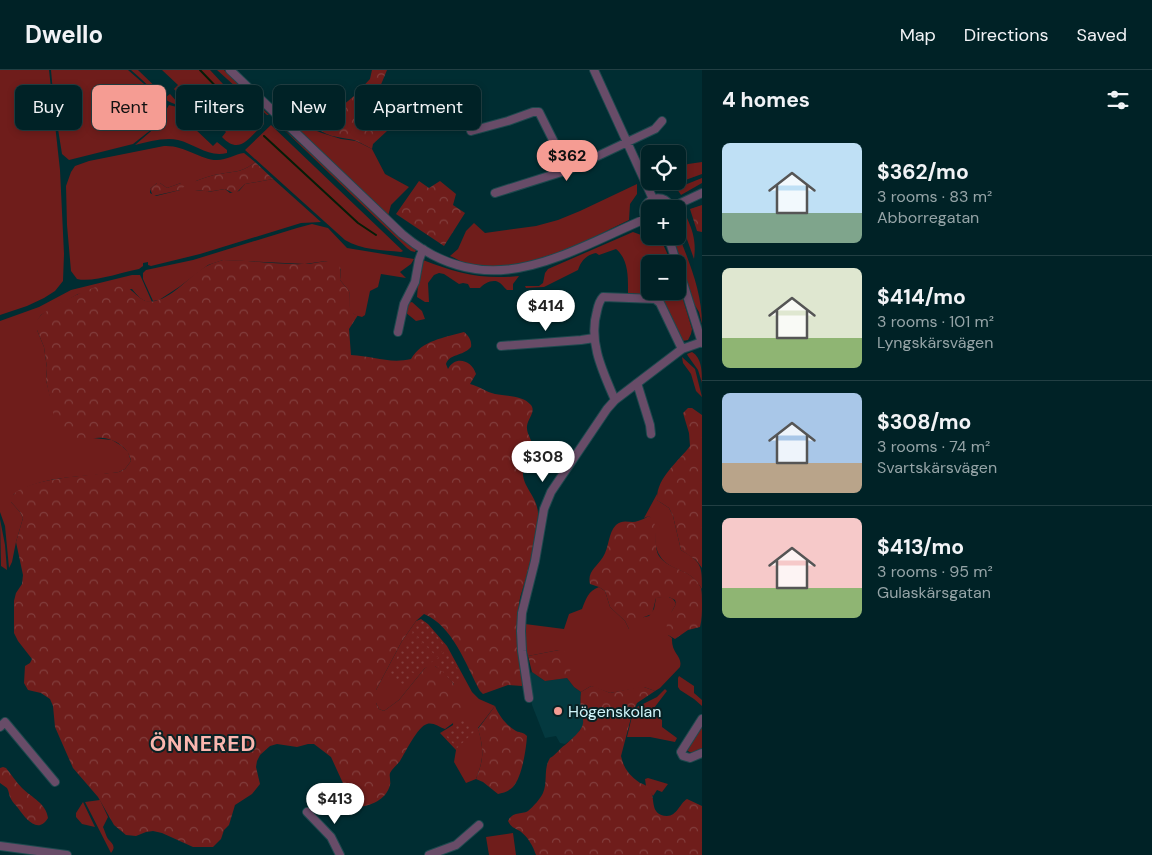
<!DOCTYPE html>
<html lang="en">
<head>
<meta charset="utf-8">
<style>
	:root { --surface:#002226; --page:#0a2a2e; --text:#f1f3f6; --muted:#95a4a7; --line:#223f43; --accent:#f59c93 }
	body { margin:0; font-family:"DM Sans",sans-serif; background:var(--page); color:var(--text); height:100vh; display:flex; flex-direction:column; font-size:19px; white-space:nowrap }
	* { box-sizing:border-box; margin:0 }
	p { font-size:16px; color:var(--muted) }
	.icon { flex:none; width:28px; height:28px; fill:none; stroke:currentColor; stroke-width:2; stroke-linecap:round; stroke-linejoin:round }
	.map { position:relative; flex:1; overflow:hidden }
	.panel { display:flex; flex-direction:column; background:var(--surface); width:450px }
	.panel>* { flex:none }
	.banner { position:absolute; left:15px; top:15px; width:475px; height:45px; display:flex; gap:10px }
	.tools { position:absolute; left:641px; top:75px; display:grid; gap:10px }
	.tools a { display:grid; place-items:center; width:45px; height:45px; border-radius:8px; background:var(--surface); box-shadow:0 2px 8px #0003,0 0 0 1px var(--line); font-size:25px }
	.price { position:absolute; translate:-50% -42px; padding:0 11px; border-radius:18px; background:#fff; color:#222; font-size:16px; line-height:32px; filter:drop-shadow(0 1px 2px #0008) }
	.price::after { content:''; position:absolute; left:50%; top:30px; width:15px; height:11px; margin-left:-8px; background:inherit; clip-path:polygon(0 0,100% 0,50% 100%) }
	.price.selected { background:var(--accent); color:#111 }
	ul { padding:0; list-style:none }
	li { display:flex; align-items:center; gap:15px; height:125px; padding:0 20px }
	li+li { border-top:1px solid var(--line) }
	li span { display:grid; place-items:center; flex:none; width:140px; height:100px; border-radius:8px; color:#555 }
	li>.icon { margin-inline-start:auto }
	span .icon { width:60px; height:60px; fill:#fffc; stroke-width:1 }
	li b { font-size:21px }
	h2 { display:flex; justify-content:space-between; align-items:center; height:60px; padding:0 20px; font-size:21px }
	.pill { padding:0 18px; border-radius:8px; background:var(--surface); box-shadow:0 2px 8px #0003,0 0 0 1px var(--line); font-size:18px; line-height:45px }
	.pill.selected { background:var(--accent); color:#111 }
	header { display:flex; align-items:center; gap:30px; box-sizing:border-box; height:70px; padding:0 25px; background:var(--surface); border-bottom:1px solid var(--line) }
	header strong { font-size:24px }
	nav { display:flex; gap:28px; margin-inline-start:auto; font-size:18px }
	main { display:flex; flex:1; min-height:0 }
	.map>svg:first-child { display:block }
</style>
</head>
<body>
<header>
<strong>Dwello</strong>
<nav><a>Map</a><a>Directions</a><a>Saved</a></nav>
</header>
<main>
<div class="map">
<svg width="702" height="785" viewBox="0 0 702 785">
	<defs>
		<pattern id="forest-crowns" width="20" height="18" patternUnits="userSpaceOnUse" patternTransform="scale(1.25)"><rect width="20" height="18" fill="#6f1d1b"/><path d="M2 6a3 3 0 1 1 6 0M12 15a3 3 0 1 1 6 0" fill="none" stroke="#823e3d"/></pattern>
		<pattern id="garden-dots" width="8" height="8" patternUnits="userSpaceOnUse" patternTransform="scale(1.25)"><rect width="8" height="8" fill="#6f1d1b"/><path d="M2 2h.1M6 6h.1" fill="none" stroke="#823e3d" stroke-width="1.8" stroke-linecap="round"/></pattern>
	</defs>
	<rect width="100%" height="100%" fill="#002d32"/>
	<path fill="#04393f" d="M532,602L545,611L567,608L574,617L581,622L580,630L583,644V655L576,666L565,674L560,673L556,666L545,668L532,635L528,604Z"/>
	<path fill="#6f1d1b" fill-rule="evenodd" d="M0,0H49L60,100L64,184L63,211L55,221L44,228L27,236L0,245Z
		M51,0H128L167,34L157,55L133,74L69,90L62,84L54,34Z
		M131,0H138L166,27L170,24L179,34C168,37 141,8 131,0Z
		M162,0H210L223,14L264,51V54C249,67 240,86 222,67L226,62L189,26L184,31L174,19L178,15Z
		M217,0H224L269,45H267Z
		M169,35L177,37L175,40L213,76L217,72L227,80V83C209,88 195,74 178,70C165,67 148,72 135,75L157,56Z
		M286,49L322,63L341,69L356,71L372,79L385,104L409,117L391,135L388,146Z
		M271,55L403,181L401,182C383,180 361,180 345,170L245,80Z
		M279,55L315,87L400,168L416,180L415,182L411,181L407,178Z
		M164,76C185,75 200,90 217,90C227,90 235,84 244,83L255,92C242,103 235,101 220,104C212,105 204,108 196,111L195,121L204,120L208,122L225,119L230,123L239,121L245,114L273,109L321,152L301,153L200,184L151,196L148,195V192L143,193V196L139,199C122,202 93,213 77,209L71,201L67,155L66,116L71,102L75,96L89,91ZM157,113H160L167,118L181,113L180,120L156,126L150,123V119Z
		M702,92V104L680,112L674,117L657,114L656,111H678V98L688,94Z
		M702,108V113L681,125L677,119L682,116Z
		M637,114V124L630,134L629,150C583,172 520,209 467,194C461,192 455,188 450,186L458,179L466,161L474,153L485,163L536,156L558,150L580,141Z
		M687,148C694,163 696,174 694,189L683,158Z
		M312,154L328,158L347,178L414,189L411,194L400,202L406,208L381,204L378,217L370,221L365,245L362,247C360,246 357,246 354,244C347,241 350,227 349,221L340,210L341,199L326,191L305,194L223,190L208,195L179,217L159,230L153,231L143,209V203L146,200L193,190L297,158Z
		M633,162L652,169L653,175L662,172L672,194C665,194 660,188 653,186L650,188V221H678V213L692,259L691,264L688,270L682,271L657,226L628,223C628,208 629,190 616,179L599,185L596,183C586,185 581,191 578,200L544,217L526,218L525,216H539L543,213L545,203L548,199Z
		M679,166C690,194 702,223 702,254L699,242L688,224L672,168Z
		M423,190C456,203 482,210 519,206L513,214V220H507C504,218 503,215 500,213C494,208 484,213 480,218H470L468,214L463,213L459,214L444,204L439,203L434,205L428,213L429,232H425L417,227L420,191Z
		M132,205H140L141,207L152,232C143,233 137,225 132,219L78,224L41,245L37,251V260L44,277L47,298L46,310L50,326L93,368L112,370L122,376L128,382L131,391L125,399L119,402C84,408 45,404 14,424L11,432L20,442L23,448L16,472L12,492L9,498L5,456L0,442V251L39,237L71,220Z
		M412,232L422,241L425,249L416,251L405,242L408,233Z
		M692,282C702,288 702,302 702,313L698,300L688,286L687,284Z
		M682,287L695,299L702,327L696,321L691,304L683,293Z
		M657,424V430L669,438L673,446L681,480C702,492 702,496 702,519C699,515 696,510 692,507C682,499 667,498 660,486C651,472 660,460 649,446L644,448Z
		M0,449L5,475L7,500L1,496Z
		M599,517L605,521L610,537L625,551L629,559L644,547L649,546L654,539L656,528C664,526 673,525 676,534L672,541L668,565L672,568C671,584 683,586 680,597L660,618L655,621L644,617L610,623L591,616L581,622L574,617L567,608V603L559,580L528,586L525,577V554L564,559L569,544L582,539C586,529 588,521 599,517Z
		M421,549L428,554L447,576L472,622L479,629L495,636L478,658C484,679 484,689 476,709L466,713L454,692L456,680L440,663L453,655L454,614L435,596L425,598L399,630L384,641L379,639L376,633V620L402,571L416,551Z
		M679,606L694,616V623L702,630V636L694,629L680,620L678,617V608Z
		M665,619L667,621L651,642L662,650V657L677,668L675,672L650,667H627L633,642L637,637L657,627Z
		M702,654V679C696,682 692,685 687,680Z
		M648,708L668,714L662,722L657,720L653,726L646,716L645,709Z
		M100,730L108,747L103,757C105,761 106,766 108,769C113,774 116,777 111,783L85,732Z
		M83,732L95,757L82,754L76,747V743Z
		M513,763L516,785H489L486,767Z"/>
	<path fill="url(#forest-crowns)" d="M372,0H387L375,29L374,37C379,43 385,43 390,48L387,61L373,74L372,79C366,76 360,72 354,70C335,66 327,68 311,53L322,44L336,41L354,26L370,9Z
		M255,92L273,109L245,114L235,124L225,119L207,122L203,120L195,121L191,118L196,111C204,108 212,105 220,104C235,101 242,103 255,92Z
		M419,111L429,118L440,111L456,124L453,135L465,143L444,176L396,144Z
		M157,113H160L167,118L181,113L186,114L185,116L180,120L153,126L150,119Z
		M702,135V162L697,161L690,139Z
		M223,190C251,190 278,195 305,194C314,194 332,187 339,195C342,199 340,206 340,210L349,221L350,238L354,244L358,245L349,259L351,285C372,286 390,294 411,289C422,270 444,268 464,262C469,266 472,271 471,277C462,287 450,283 446,294L448,299C455,285 472,290 476,304L470,314C479,316 486,322 495,324C505,326 523,325 531,335C536,342 528,348 527,356C526,365 534,371 533,381C531,388 524,393 523,402C522,417 538,427 538,444C538,466 532,487 526,508C524,516 520,525 519,534C516,559 520,585 523,610L522,616L508,615L483,624L480,621C466,595 453,556 424,544L416,551L402,571L376,620V633L379,639L384,641L399,630L425,598L429,596H435C452,609 467,626 460,648L445,659C439,657 433,652 427,654C418,656 405,683 400,691C397,695 392,699 390,703C389,707 391,711 390,715C386,730 371,736 357,737L352,733L331,687L314,674H308L297,677L277,674L270,676L260,685L257,691L256,697L260,714L252,724L235,735L229,755L224,760L221,769L213,777H193L162,763L153,761L146,762L136,766L126,765L114,755L98,727L73,698L55,657L53,636L50,629L41,623L28,620L24,613L25,596L30,593L32,589L18,571L14,563V531L16,523L22,514L23,505L16,472L23,448L20,442L11,432C10,407 101,405 119,402L125,399L131,391C129,378 115,369 103,368C95,367 87,370 79,369C72,368 66,365 60,363L56,356L46,310L47,298L44,277L37,260V250L41,245C59,233 100,209 122,215C135,219 140,235 155,231C176,226 190,204 209,195C213,193 219,191 223,190Z
		M688,338H692L702,345V498L696,490L681,480L673,446L669,438L657,430C656,408 678,392 690,376L689,363L683,343Z
		M649,446C661,455 652,474 659,486C669,501 692,498 701,518C702,522 702,529 702,534C702,542 702,549 700,557L688,560L675,569L668,565C664,553 670,544 676,534L675,530L669,527L656,528L652,544L644,547L637,559L633,562L629,559L625,551L610,537L605,521L599,517L590,514C587,501 597,497 603,487C609,478 608,463 616,455C624,448 630,454 638,451C642,450 645,448 649,446Z
		M559,580L571,584L574,591L567,608L545,611L532,602L528,586Z
		M591,616L596,617L610,623L639,617H644L655,621L637,633L632,644L621,686C624,699 629,705 640,713C644,714 648,716 650,720C656,729 649,745 667,746C677,746 680,733 687,729L702,736V785H536C533,776 528,767 520,761C514,758 511,757 508,751C513,741 521,745 528,741C533,737 541,728 543,723C548,712 543,699 550,688C556,685 559,679 565,675C596,649 577,653 581,622Z
		M495,636C499,646 507,656 516,661C521,663 523,662 527,666C526,680 522,707 513,717C509,721 503,723 498,724L483,712L476,709C484,689 484,679 478,659Z
		M3,697L6,698C11,704 16,712 22,718C32,728 46,733 48,748C38,765 25,748 18,738C16,735 13,733 11,729C9,726 9,721 7,718L0,713V698Z"/>
	<path fill="url(#garden-dots)" d="M420,550L426,553L446,577L437,587L412,562Z
		M412,563L436,588L432,592L427,593L425,596L402,580Z
		M447,579L463,609L454,614L434,592Z
		M401,580L425,596L417,605L394,593Z
		M394,594L415,606L406,616L386,605Z
		M463,646L476,660L457,678L444,664Z"/>
	<g fill="none" stroke-linecap="round" stroke-linejoin="round">
		<path stroke="#051d08" stroke-width="2" d="M200,0L256,58
			M264,66L358,153L376,165"/>
		<g stroke="#1d494e" stroke-width="10">
			<path id="minor" d="M230,0L402,164C487,236 561,185 645,149
				M594,0L653,129
				M471,61L508,51L533,42H539L568,100
				M495,123L568,100L655,59L662,51
				M672,137L702,123
				M650,154C631,136 662,115 672,139
				M668,166L677,194
				M678,197L702,273
				M398,262L404,234L415,212L419,190L423,179
				M501,276L581,270L594,268
				M637,313L650,355L651,364
				M615,330C603,302 588,272 597,241C598,236 599,231 603,227L655,229L660,233L682,279
				M529,628L522,581L521,561L522,543L535,491L544,439L551,422L607,339L615,330L682,279L702,272
				M702,649L681,682L683,686L690,688L702,683
				M0,657L5,652L55,712
				M307,742L331,767L340,785
				M0,776L67,785
				M429,785L456,775L479,755"/>
		</g>
		<use href="#minor" stroke="#684c68" stroke-width="8"/>
	</g>
	<circle fill="#f59c93" stroke="#082124" stroke-width="2" cx="558" cy="641" r="5"/>
	<g text-anchor="middle" dominant-baseline="central" stroke-width="4" stroke-linejoin="round" paint-order="stroke">
		<g font-size="16" fill="#d0f5fa" stroke="#082124" text-anchor="start">
			<text x="568" y="641">Högenskolan</text>
		</g>
		<g font-size="21" font-weight="bold" letter-spacing="1" fill="#fab6af" stroke="#082124">
			<text x="203" y="674">ÖNNERED</text>
		</g>
	</g>
</svg>
<div class="tools">
<a><svg class="icon" aria-label="locate" viewBox="0 0 24 24"><circle cx="12" cy="12" r="6"/><path d="M12 2v4M12 18v4M2 12h4M18 12h4"/></svg></a>
<a>+</a>
<a>−</a>
</div>
<b class="price selected" style="left:567px;top:112px">$362</b>
<b class="price" style="left:546px;top:262px">$414</b>
<b class="price" style="left:543px;top:413px">$308</b>
<b class="price" style="left:335px;top:755px">$413</b>
<div class="banner">
<a class="pill">Buy</a>
<a class="pill selected">Rent</a>
<a class="pill">Filters</a>
<a class="pill">New</a>
<a class="pill">Apartment</a>
</div>
</div>
<section class="panel">
<h2>4 homes<svg class="icon" aria-label="filters" viewBox="0 0 24 24"><path d="M4 7h16M4 17h16"/><circle cx="9" cy="7" r="2"/><circle cx="15" cy="17" r="2"/></svg></h2>
<ul>
<li><span style="background:linear-gradient(#bfe0f5 70%,#7fa58c 0)"><svg class="icon" aria-label="home" viewBox="0 0 24 24"><path d="M3 11l9-7 9 7M6 9v11h12V9"/></svg></span><div><b>$362/mo</b><p>3 rooms · 83 m²</p><p>Abborregatan</p></div></li>
<li><span style="background:linear-gradient(#dfe7d0 70%,#8fb573 0)"><svg class="icon" aria-label="home" viewBox="0 0 24 24"><path d="M3 11l9-7 9 7M6 9v11h12V9"/></svg></span><div><b>$414/mo</b><p>3 rooms · 101 m²</p><p>Lyngskärsvägen</p></div></li>
<li><span style="background:linear-gradient(#a9c7e8 70%,#b9a48a 0)"><svg class="icon" aria-label="home" viewBox="0 0 24 24"><path d="M3 11l9-7 9 7M6 9v11h12V9"/></svg></span><div><b>$308/mo</b><p>3 rooms · 74 m²</p><p>Svartskärsvägen</p></div></li>
<li><span style="background:linear-gradient(#f6c9c9 70%,#8fb573 0)"><svg class="icon" aria-label="home" viewBox="0 0 24 24"><path d="M3 11l9-7 9 7M6 9v11h12V9"/></svg></span><div><b>$413/mo</b><p>3 rooms · 95 m²</p><p>Gulaskärsgatan</p></div></li>
</ul>
</section>
</main>
</body>
</html>
